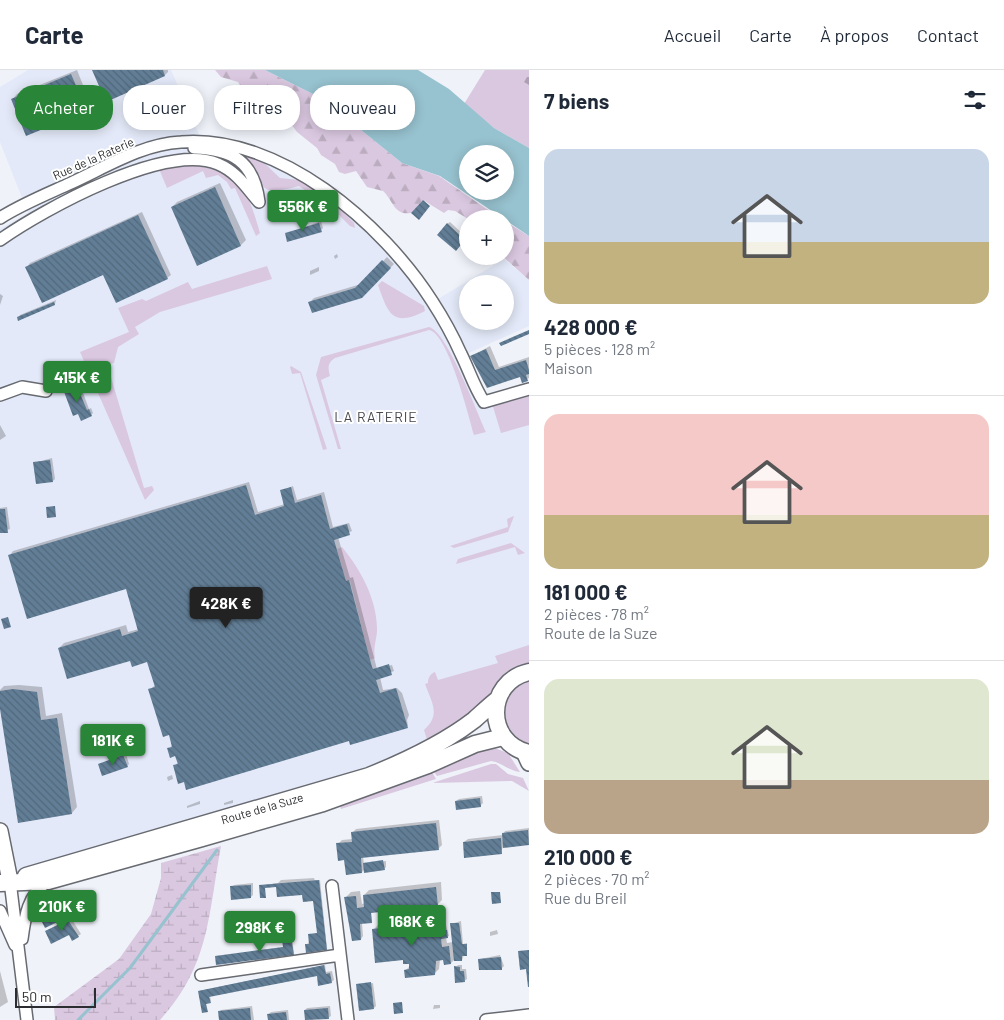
<!DOCTYPE html>
<html lang="fr">
<head>
<meta charset="utf-8">
<style>
	:root { --surface:#fff; --page:#f2f2f3; --text:#1f2937; --muted:#747a83; --line:#e0e1e3; --accent:#298537 }
	body { margin:0; font-family:Barlow,sans-serif; background:var(--page); color:var(--text); height:100vh; display:flex; flex-direction:column; font-size:19px; white-space:nowrap }
	* { box-sizing:border-box; margin:0 }
	p { font-size:16px; color:var(--muted) }
	.icon { flex:none; width:28px; height:28px; fill:none; stroke:currentColor; stroke-width:2; stroke-linecap:round; stroke-linejoin:round }
	.map { position:relative; flex:1; overflow:hidden }
	.panel { display:flex; flex-direction:column; background:var(--surface); width:475px }
	.panel>* { flex:none }
	.top-card { position:absolute; left:15px; top:15px; width:439px; height:45px; display:flex; gap:10px }
	.buttons { position:absolute; left:459px; top:75px; display:grid; gap:10px }
	.buttons a { display:grid; place-items:center; width:55px; height:55px; border-radius:50%; background:var(--surface); box-shadow:0 2px 12px #0003; font-size:25px }
	.scale { position:absolute; left:15px; bottom:12px; width:81px; box-sizing:border-box; padding-left:5px; border:2px solid #2c2d30; border-top:0; font-size:14px; line-height:18px; white-space:nowrap; color:#2c2d30; -webkit-text-stroke:4px #fff; paint-order:stroke }
	.price { position:absolute; translate:-50% -42px; padding:0 11px; border-radius:5px; background:var(--accent); color:#fff; font-size:16px; line-height:32px; filter:drop-shadow(0 1px 2px #0008) }
	.price::after { content:''; position:absolute; left:50%; top:30px; width:15px; height:11px; margin-left:-8px; background:inherit; clip-path:polygon(0 0,100% 0,50% 100%) }
	.price.current { background:#222; color:#fff }
	ul { padding:0; list-style:none }
	li { display:grid; align-content:center; gap:10px; height:265px; padding:0 15px }
	li+li { border-top:1px solid var(--line) }
	li span { display:grid; place-items:center; height:155px; border-radius:15px; color:#555 }
	li>.icon { margin-inline-start:auto }
	span .icon { width:90px; height:90px; fill:#fffc; stroke-width:1 }
	li b { font-size:21px }
	h2 { display:flex; justify-content:space-between; align-items:center; height:60px; padding:0 15px; font-size:21px }
	.pill { padding:0 18px; border-radius:20px; background:var(--surface); box-shadow:0 2px 12px #0003; font-size:18px; line-height:45px }
	.pill.current { background:var(--accent); color:#fff }
	header { display:flex; align-items:center; gap:30px; box-sizing:border-box; height:70px; padding:0 25px; background:var(--surface); border-bottom:1px solid var(--line) }
	header strong { font-size:24px }
	nav { display:flex; gap:28px; margin-inline-start:auto; font-size:18px }
	main { display:flex; flex:1; min-height:0 }
	.map>svg:first-child { display:block }
</style>
</head>
<body>
<header>
<strong>Carte</strong>
<nav><a>Accueil</a><a>Carte</a><a>À propos</a><a>Contact</a></nav>
</header>
<main>
<div class="map">
<svg width="529" height="950" viewBox="0 0 529 950">
	<defs>
		<pattern id="forest-firs" width="22" height="20" patternUnits="userSpaceOnUse" patternTransform="scale(1.25)"><rect width="22" height="20" fill="#dac8e0"/><path d="M5 1l3.5 6h-7zM16 11l3.5 6h-7z" fill="#bbacc0"/></pattern>
		<pattern id="wetland-marsh" width="20" height="14" patternUnits="userSpaceOnUse" patternTransform="scale(1.25)"><rect width="20" height="14" fill="#dac8e0"/><path d="M1 5h8M5 5V1M11 12h8M15 12V8" fill="none" stroke="#bbacc0"/></pattern>
		<pattern id="building-back-hatch" width="6" height="6" patternUnits="userSpaceOnUse" patternTransform="scale(1.25)"><rect width="6" height="6" fill="#627e96"/><path d="M-1 5l2 2M0 0l6 6M5-1l2 2" fill="none" stroke="#51687b"/></pattern>
	</defs>
	<rect width="100%" height="100%" fill="#eff2f9"/>
	<path fill="#e3e9f8" fill-rule="evenodd" d="M28,0H171L202,71L251,80L343,134L433,232L504,189L529,210V256L462,286L484,332L529,319V593L508,601L495,612L490,624L413,688L0,813V159L28,143L0,72V17ZM468,214H505V251H468Z"/>
	<path fill="#dac8e0" d="M485,0H529V78L494,58L464,34Z
		M240,83L259,88L280,108L299,110L334,133L354,153L355,158L350,156L336,142L299,116C246,130 270,107 240,83Z
		M191,94C242,105 246,115 260,163L256,166L235,118L231,119L227,112L218,105L206,108L203,101L167,118L159,99Z
		M267,196L272,209L160,242L135,257L139,264L118,277L114,293L107,294L144,418L152,416L154,420L145,430L80,282L129,262L118,238L142,229L146,231L188,212L192,219Z
		M382,211L424,236L425,241C392,258 388,243 378,215Z
		M429,257C447,261 477,343 486,362L474,365C469,347 448,263 429,260L335,288C327,293 328,298 330,306L321,310L341,379H338L316,305L321,287Z
		M291,296L301,302L327,379L323,380L300,303L292,304L290,297Z
		M529,319V355L501,363L491,330Z
		M514,446L508,462L454,478L450,476L508,457L507,449Z
		M511,473L525,483L518,485L515,477L456,494L458,489Z
		M342,477C361,500 378,531 377,562C376,572 373,578 375,588L370,590L350,511H346L337,479Z
		M529,575V593C496,598 497,622 476,640C461,652 444,662 428,673L424,660C441,645 432,633 425,614L428,613C428,608 430,604 435,602L438,610L498,593L495,586Z
		M529,607V677L523,675L505,660L502,631L521,609Z
		M489,676L508,683L520,702C509,701 501,692 491,691L437,706L434,702V699Z
		M491,694H496L508,704L523,708L529,721L512,711L432,713Z
		M428,695L436,709L341,739L337,728Z"/>
	<path fill="url(#forest-firs)" d="M215,0H265L313,24L340,43L402,93L439,106L501,149H468L455,141L448,140L444,143L423,130L411,143C394,146 393,130 383,121L367,117L356,101L345,104L339,102L335,94L321,85L317,78L297,62L291,54L276,43L274,48L266,46L258,40L259,30L241,17L238,12L221,7Z
		M505,151L529,166V210L502,186H505Z"/>
	<path fill="url(#wetland-marsh)" d="M221,776C208,846 210,895 160,950H55L54,937L119,889L151,844L161,808V793Z"/>
	<path fill="#97c2cf" fill-rule="evenodd" d="M265,0H418L449,19L494,58L529,78V166L440,106L402,93L340,43L313,24ZM468,84H505V121H468Z"/>
	<path fill="#0003" d="M77,0L91,35L86,40L12,30L17,24Z
		M93,0H168V2L165,5Z
		M527,7H529V15L524,12Z
		M220,113L246,170L241,175L198,194L172,137L177,132Z
		M294,129L296,136L294,139L277,136Z
		M142,142L171,205L167,208L27,197L30,193Z
		M321,151L323,158L321,160L286,164Z
		M450,152L466,167L459,177L447,154Z
		M337,184L338,187L335,189L334,186Z
		M387,187L394,194L362,227L310,232L314,228L361,214Z
		M319,197V201L310,205V201Z
		M0,224L3,226L0,235Z
		M56,230L55,234L18,248L20,245Z
		M490,276L499,297L529,287V308L523,311L521,305L487,316L472,286Z
		M79,312L89,339L91,338L93,343L91,345L64,319Z
		M0,355L6,366L0,370Z
		M52,388L55,409L53,411L34,393Z
		M249,412L258,442L285,434L281,421L293,416L297,430L324,422L333,457L349,453L352,461L338,467L350,508L353,507L377,599L392,595L394,601L380,607L383,620L397,618L402,623L409,645L407,650L408,656L185,711L175,696L178,692L176,685L169,679L173,674L170,664L150,620L155,615L148,591L59,578L64,573L126,555L128,562L139,559L127,518L10,485L13,481Z
		M7,437L10,459L0,462V438Z
		M19,615L42,617L46,646L62,643L77,737L72,743L19,751L0,631V620L4,616Z
		M126,684L129,694L127,696L99,694Z
		M172,705L173,709L168,711L167,707Z
		M482,726L483,733L480,736L456,731L459,729Z
		M233,730V733L224,735V733Z
		M200,731V734L187,738V736Z
		M439,750L442,775L439,778L363,787L364,794L386,791V797L384,799H365L362,802L345,791L338,774L342,770L353,769L352,763L356,759Z
		M529,758V774L503,777L500,783L464,772L468,769L503,765L505,761Z
		M314,808L315,811L320,810L327,879L307,874L318,863L314,829L277,815L265,816V827L260,816L278,813L281,810Z
		M441,812L442,830L437,835L371,842L372,851L362,853L363,866L361,869L346,827L351,822L360,821L362,834L365,833L364,825L369,820Z
		M253,813V825L251,827L231,817L234,815Z
		M53,834L59,844L76,836L77,839L46,856L41,840Z
		M71,848L81,864L78,866L46,861Z
		M444,848L449,866L446,867L447,873L453,872L451,854L461,851L463,874L467,873V884L464,885L462,890H454L451,893L444,889H440L439,899L434,904L406,900L410,896V892L373,860L378,855Z
		M497,860L498,864L490,866V862Z
		M291,861L294,883L293,884L284,877L282,863Z
		M500,885L504,896L501,899L480,889Z
		M325,895L326,902L332,901L334,910L331,912L318,904L210,926L211,931L206,933L207,941L199,921Z
		M458,895H462V899H466L467,909L464,911L456,897Z
		M0,901L8,932L0,937Z
		M373,913L376,936L374,938L358,915Z
		M434,935H440V938L433,939Z
		M252,936L254,950H220L219,942L221,940Z
		M330,936L331,946L328,948L306,950L305,940L307,938Z
		M288,940L289,950H269V944L271,942Z"/>
	<g fill="none" stroke-linecap="round" stroke-linejoin="round">
		<path stroke="#97c2cf" stroke-width="3" d="M78,950L130,898L217,780"/>
	</g>
	<path fill="url(#building-back-hatch)" d="M92,0H163L165,6L106,32Z
		M71,4L87,41L26,66L11,29Z
		M215,117L241,176L197,196L171,137Z
		M423,130L430,136L419,150L411,143Z
		M292,131L294,140L279,144L276,135Z
		M138,145L168,209L116,233L103,205L42,233L25,197Z
		M319,153L322,162L287,172L285,163Z
		M447,153L465,170L456,181L437,165Z
		M382,190L391,198L362,228L312,243L308,232L355,218Z
		M54,232L55,235L18,251L17,247Z
		M529,260V264L501,276L499,273Z
		M486,279L495,300L526,290L529,300V304L526,305L528,311L522,313L520,307L487,318L470,286Z
		M76,314L87,340L89,339L92,346L81,351L78,344L73,346L63,319Z
		M50,390L53,412L36,414L33,392Z
		M246,415L255,445L284,436L280,420L291,417L295,433L321,425L330,459L347,454L350,465L334,470L346,511L349,510L372,597L373,599L389,594L392,605L376,610L380,623L396,618L408,658L350,675L349,671L186,720L184,712L178,714L173,695L178,694L175,686L170,688L167,678L172,677L169,665L163,667L148,619L155,617L147,592L132,597L130,591L67,609L58,578L120,559L122,566L138,561L126,519L27,549L8,485Z
		M55,436L56,447L47,448L46,437Z
		M0,439H5L8,463H0Z
		M8,547L11,557L4,559L1,549Z
		M13,619L37,622L41,650L57,648L72,744L18,753L0,639V621Z
		M136,669L140,679L131,683L127,672Z
		M123,685L128,697L102,706L98,694Z
		M480,728L481,737L456,740L455,731Z
		M436,753L439,780L361,788L362,803L346,805L344,790L338,791L336,773L352,772L351,762Z
		M528,760L529,775L503,778L502,763Z
		M501,768L502,784L464,788L463,772Z
		M383,790L385,800L364,803L363,793Z
		M319,810L326,871L314,873L326,871L327,880L306,883L305,874H309L308,864L317,863L313,831L303,832L302,825L277,827L276,817L265,818L266,828H260L259,815Z
		M251,815V828L231,830L230,816Z
		M436,817L438,836L371,843L372,853L360,854L361,870L352,871L344,827L356,826L357,838L364,837L363,825Z
		M491,822H500L501,833L492,834Z
		M51,835L56,846L73,838L76,843L45,858L37,842Z
		M68,850L79,867L72,871L69,865L51,874L45,861Z
		M439,852L440,860H447L448,868L441,869L442,877L449,876L451,894L444,895L443,890L436,891L435,905L405,908L404,900L409,899V894H403V890L375,893L372,859Z
		M450,853H459L462,874H467V886H462V891H454Z
		M290,861L294,885L216,895L215,886L283,877L281,863Z
		M529,880V917H528L526,899L520,900L518,881Z
		M501,887L502,900H479L478,889Z
		M324,895L326,904L330,903L332,913L318,916L317,906L209,927L211,933L206,934L208,942L202,943L198,921Z
		M454,896L460,897V901H464L465,912L455,913Z
		M371,912L374,939L359,941L356,914Z
		M402,932L403,943L394,944L393,933Z
		M250,938L251,950H219L218,941Z
		M328,938L329,949L305,950L304,940Z
		M286,942L287,950H268L267,944Z"/>
	<g fill="none" stroke-linecap="round" stroke-linejoin="round">
		<g stroke="#676a70" stroke-width="14">
			<path id="minor" d="M194,78C233,79 254,92 259,132
				M0,148C22,134 47,124 71,113C106,97 142,74 181,72C279,64 382,153 432,231C443,248 453,266 461,284C469,300 474,317 484,332L529,319
				M0,170C44,139 166,72 218,94C237,102 246,117 259,132
				M0,325L22,317L46,321
				M10,811L27,950
				M332,816L348,950
				M0,841L15,875
				M22,869C25,846 28,825 48,811
				M201,905L340,885
				M486,950L529,945"/>
		</g>
		<g stroke="#676a70" stroke-width="18">
			<path id="tertiary" d="M524,682L529,693
				M0,761L10,811"/>
		</g>
		<g stroke="#676a70" stroke-width="19">
			<path id="secondary" d="M529,602C485,612 485,673 529,683
				M26,806L369,706C406,691 443,674 474,650C482,643 489,636 498,629
				M0,813L48,811L202,768L323,733L428,695L475,674L503,667"/>
		</g>
		<use href="#minor" stroke="#fff" stroke-width="11"/>
		<use href="#tertiary" stroke="#fff" stroke-width="15"/>
		<use href="#secondary" stroke="#fff" stroke-width="16"/>
	</g>
	<g text-anchor="middle" dominant-baseline="central" stroke-width="4" stroke-linejoin="round" paint-order="stroke">
		<g font-size="12" fill="#2c2d30" stroke="#fff">
			<text transform="translate(93 88) rotate(-24)">Rue de la Raterie</text>
			<text transform="translate(262 738) rotate(-16)">Route de la Suze</text>
		</g>
		<g font-size="14" letter-spacing="1" fill="#44464c" stroke="#fff">
			<text x="376" y="346">LA RATERIE</text>
		</g>
	</g>
</svg>
<div class="buttons">
<a><svg class="icon" aria-label="layers" viewBox="0 0 24 24"><path d="M12 4l9 5-9 5-9-5zM3 14l9 5 9-5"/></svg></a>
<a>+</a>
<a>−</a>
</div>
<div class="scale">50 m</div>
<b class="price" style="left:303px;top:162px">556K €</b>
<b class="price" style="left:77px;top:333px">415K €</b>
<b class="price current" style="left:226px;top:559px">428K €</b>
<b class="price" style="left:113px;top:696px">181K €</b>
<b class="price" style="left:62px;top:862px">210K €</b>
<b class="price" style="left:412px;top:877px">168K €</b>
<b class="price" style="left:260px;top:883px">298K €</b>
<div class="top-card">
<a class="pill current">Acheter</a>
<a class="pill">Louer</a>
<a class="pill">Filtres</a>
<a class="pill">Nouveau</a>
</div>
</div>
<section class="panel">
<h2>7 biens<svg class="icon" aria-label="filters" viewBox="0 0 24 24"><path d="M4 7h16M4 17h16"/><circle cx="9" cy="7" r="2"/><circle cx="15" cy="17" r="2"/></svg></h2>
<ul>
<li><span style="background:linear-gradient(#c9d6e8 60%,#c2b280 0)"><svg class="icon" aria-label="home" viewBox="0 0 24 24"><path d="M3 11l9-7 9 7M6 9v11h12V9"/></svg></span><div><b>428 000 €</b><p>5 pièces · 128 m²</p><p>Maison</p></div></li>
<li><span style="background:linear-gradient(#f6c9c9 65%,#c2b280 0)"><svg class="icon" aria-label="home" viewBox="0 0 24 24"><path d="M3 11l9-7 9 7M6 9v11h12V9"/></svg></span><div><b>181 000 €</b><p>2 pièces · 78 m²</p><p>Route de la Suze</p></div></li>
<li><span style="background:linear-gradient(#dfe7d0 65%,#b9a48a 0)"><svg class="icon" aria-label="home" viewBox="0 0 24 24"><path d="M3 11l9-7 9 7M6 9v11h12V9"/></svg></span><div><b>210 000 €</b><p>2 pièces · 70 m²</p><p>Rue du Breil</p></div></li>
</ul>
</section>
</main>
</body>
</html>
